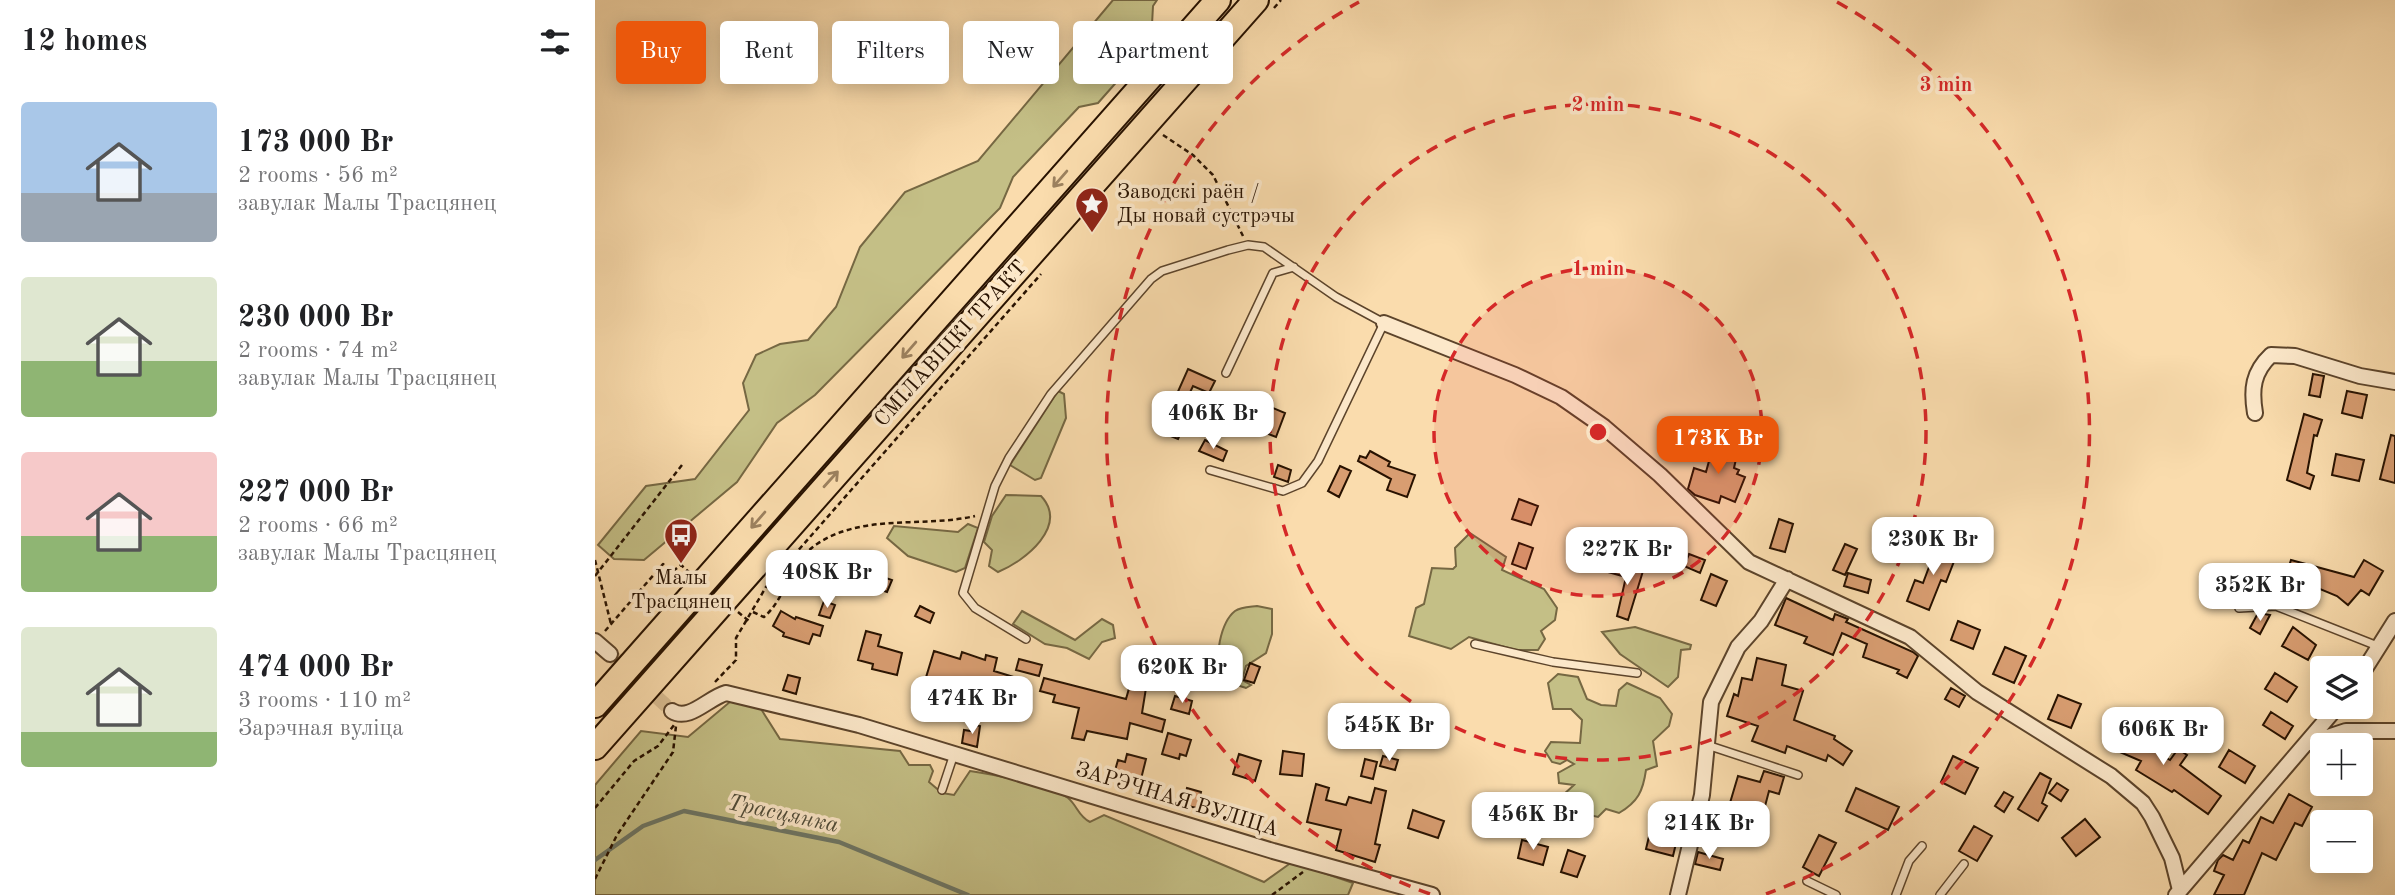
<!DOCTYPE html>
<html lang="en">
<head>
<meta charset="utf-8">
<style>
	:root { --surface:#fff; --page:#f2f2f2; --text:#202124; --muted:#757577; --accent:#ea580c }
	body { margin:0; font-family:"Old Standard TT",serif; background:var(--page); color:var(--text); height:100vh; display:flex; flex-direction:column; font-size:26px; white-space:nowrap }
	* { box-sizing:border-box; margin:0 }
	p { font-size:23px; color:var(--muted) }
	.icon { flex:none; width:38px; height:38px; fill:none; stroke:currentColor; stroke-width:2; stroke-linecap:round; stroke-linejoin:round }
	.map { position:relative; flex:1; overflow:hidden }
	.side { display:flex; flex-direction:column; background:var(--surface); width:595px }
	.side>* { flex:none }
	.guide { position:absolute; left:21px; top:21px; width:665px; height:63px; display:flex; gap:14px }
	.controls { position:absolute; left:1715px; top:656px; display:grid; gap:14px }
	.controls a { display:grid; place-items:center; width:63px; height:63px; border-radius:7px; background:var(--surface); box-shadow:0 4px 18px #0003; font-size:35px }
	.price { position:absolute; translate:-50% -60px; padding:0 16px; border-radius:14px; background:#fff; color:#222; font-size:23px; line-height:46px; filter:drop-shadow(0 2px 4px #0008) }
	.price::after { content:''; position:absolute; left:50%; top:42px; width:21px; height:16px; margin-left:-10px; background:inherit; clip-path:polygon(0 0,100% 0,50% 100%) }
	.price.current { background:var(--accent); color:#fff }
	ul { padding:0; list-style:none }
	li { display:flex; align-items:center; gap:21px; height:175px; padding:0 21px }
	li span { display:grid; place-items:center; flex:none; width:196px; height:140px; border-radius:7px; color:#555 }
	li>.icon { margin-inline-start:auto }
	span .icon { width:84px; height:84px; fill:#fffc; stroke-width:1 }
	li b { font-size:30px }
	h2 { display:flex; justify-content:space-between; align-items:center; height:84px; padding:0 21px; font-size:30px }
	.pill { padding:0 24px; border-radius:7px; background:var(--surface); box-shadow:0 4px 18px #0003; font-size:24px; line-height:63px }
	.pill.current { background:var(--accent); color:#fff }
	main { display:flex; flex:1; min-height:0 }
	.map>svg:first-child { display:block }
</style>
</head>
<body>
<main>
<section class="side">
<h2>12 homes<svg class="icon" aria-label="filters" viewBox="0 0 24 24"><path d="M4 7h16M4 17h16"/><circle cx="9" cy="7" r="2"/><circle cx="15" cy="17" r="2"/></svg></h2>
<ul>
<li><span style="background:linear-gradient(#a9c7e8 65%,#9aa5b1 0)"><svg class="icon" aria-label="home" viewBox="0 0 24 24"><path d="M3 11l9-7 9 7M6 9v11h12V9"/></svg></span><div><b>173 000 Br</b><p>2 rooms · 56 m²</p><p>завулак Малы Трасцянец</p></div></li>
<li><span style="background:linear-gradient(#dfe7d0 60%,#8fb573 0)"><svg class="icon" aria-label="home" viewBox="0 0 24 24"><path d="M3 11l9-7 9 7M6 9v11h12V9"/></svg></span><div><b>230 000 Br</b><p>2 rooms · 74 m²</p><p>завулак Малы Трасцянец</p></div></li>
<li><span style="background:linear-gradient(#f6c9c9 60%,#8fb573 0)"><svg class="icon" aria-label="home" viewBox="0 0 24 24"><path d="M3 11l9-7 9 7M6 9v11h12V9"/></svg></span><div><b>227 000 Br</b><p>2 rooms · 66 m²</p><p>завулак Малы Трасцянец</p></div></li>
<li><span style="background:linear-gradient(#dfe7d0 75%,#8fb573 0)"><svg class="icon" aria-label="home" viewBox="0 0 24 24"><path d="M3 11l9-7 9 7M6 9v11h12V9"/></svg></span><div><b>474 000 Br</b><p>3 rooms · 110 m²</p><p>Зарэчная вуліца</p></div></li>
</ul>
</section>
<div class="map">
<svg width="1800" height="895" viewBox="0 0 1800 895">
	<rect width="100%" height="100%" fill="#fadcad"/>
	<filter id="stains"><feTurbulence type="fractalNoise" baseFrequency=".00286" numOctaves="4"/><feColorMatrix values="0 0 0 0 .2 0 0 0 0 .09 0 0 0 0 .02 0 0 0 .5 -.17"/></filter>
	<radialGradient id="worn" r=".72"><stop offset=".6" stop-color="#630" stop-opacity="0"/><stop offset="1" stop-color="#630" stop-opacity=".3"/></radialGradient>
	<path fill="#c4bf86" stroke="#766843" stroke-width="2" d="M518,0H562L558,6L556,43L503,103L484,107L418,177L405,208L220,395L182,423L142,482L49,560L19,559L3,545L51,486L100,479L154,410L148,383L161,355L185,344L213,340L241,307L265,247L310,192L383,161Z
		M463,391L469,394L471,418L446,478L440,480L415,465Z
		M411,495L446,496C474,526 430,561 403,572L394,566L397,550L389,542L397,516Z
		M373,524L383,528L370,568L361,572L313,556L292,538L299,526L363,532Z
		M875,533L911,557L907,570L949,589L962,608L960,620L946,631L950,639L943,650H921L874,637L856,649L814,636L821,608L829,604L837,568L858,569L861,566L860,548Z
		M662,606L677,609V634L671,653L651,666L647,680L656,685L651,688C642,685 633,683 627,674C618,659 626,622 640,611C646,607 655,607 662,606Z
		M427,611L480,640L507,619L518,625L520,638L507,642L494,659L472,648L450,644L418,624Z
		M1040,627L1096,645L1095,649L1086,650L1083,677L1073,687L1025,654L1007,632Z
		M963,674L983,677L992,699L1006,705L1021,706L1024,690L1032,683L1065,698L1077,714L1074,726L1058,741L1062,766L1051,770C1048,791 1043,802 1024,813L1011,809L1003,817L977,811L967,796L979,785L964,783L963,773L979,764L972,760L965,764L957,762L950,751L956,742L985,743L987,720L976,709H958L953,683Z
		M136,701L166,709L185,739L305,751L314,765H335L338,771L334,782L347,793L359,795L375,771C397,774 455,786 473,798C482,805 483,816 495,822L509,815L669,882L697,862L758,883L753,895H0V785L46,731L93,737Z"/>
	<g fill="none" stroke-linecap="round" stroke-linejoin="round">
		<path stroke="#6f7867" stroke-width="4.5" d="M0,860L48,826L89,811L244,842L373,895"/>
	</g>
	<path fill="#d89d71" stroke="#281200" stroke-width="2" d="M593,369L620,381L614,393L598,386L591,401L581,396Z
		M1718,374L1729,376L1725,397L1714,395Z
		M1752,391L1772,395L1767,418L1747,413Z
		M666,403L690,413L681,437L656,427Z
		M579,410L593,417L583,439L568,433Z
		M1709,414L1727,420L1722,436L1719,435L1712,473L1719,476L1715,489L1692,480Z
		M1796,435L1800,436V483L1785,479Z
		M610,440L632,451L628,461L604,451Z
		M1119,443L1143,450L1139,468L1144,470L1142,474L1150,477L1140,502L1126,496L1124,503L1100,495L1093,489L1099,468L1111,472Z
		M775,451L795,462L793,466L820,475L812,497L792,490L796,479L763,461L765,456L771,458Z
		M1741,454L1769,460L1764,481L1737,475Z
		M683,465L696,470L693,482L679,477Z
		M745,466L756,471L744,497L733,491Z
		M924,499L943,506L936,525L917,519Z
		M1184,519L1198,524L1190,552L1175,548Z
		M1003,535L1021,542L1016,553L998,547Z
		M924,543L938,548L931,569L917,564Z
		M1343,543L1363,551L1351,582L1346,580L1334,610L1312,601L1320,580L1328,583Z
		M1250,544L1262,549L1250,575L1238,570Z
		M1094,554L1110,560L1105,573L1089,566Z
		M1696,560L1759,577L1769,560L1788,571L1774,595L1766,590L1753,605L1742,596L1718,586L1712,604L1693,598L1698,581L1690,579Z
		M1016,561L1048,571L1033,620L1022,616L1031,577L1013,572Z
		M1632,568L1643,571L1641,576L1658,582L1653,596L1626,587Z
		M1253,573L1276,580L1273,593L1249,586Z
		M1116,574L1132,581L1121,606L1106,600Z
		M285,576L297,580L292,592L280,588Z
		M1191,598L1238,620L1240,614L1253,619L1251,622L1318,652L1323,656L1312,678L1302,673L1304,670L1268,657L1272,644L1247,633L1238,655L1209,643L1212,637L1180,625Z
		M229,601L240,605L235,618L224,615Z
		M325,606L339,613L335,623L320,616Z
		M186,611L200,619L201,617L228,626L225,636L218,634L214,644L188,636L189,633L178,626Z
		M1663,613L1675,615L1665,634L1655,628Z
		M1363,621L1385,630L1378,649L1356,640Z
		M1698,627L1721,645L1713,660L1687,646Z
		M271,631L286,635L283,646L307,653L302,675L277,669L278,664L263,660Z
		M1410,647L1431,656L1419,683L1398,674Z
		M339,651L365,659L367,652L390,660L391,655L402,658L399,671L422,678L418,691L398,686L393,702L357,686L354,697L338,692L340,688L329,684Z
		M1162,658L1191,665L1187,685L1208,691L1199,720L1240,736L1239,739L1257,751L1248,765L1233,755L1231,761L1192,746L1190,753L1157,741L1163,726L1132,716L1139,694L1143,696L1147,678L1157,680Z
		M424,659L447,665L444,676L421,670Z
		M655,663L665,667L659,683L649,680Z
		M1680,673L1702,687L1692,702L1670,689Z
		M193,675L205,678L201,694L188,690Z
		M449,678L531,699L535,685L551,688L547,713L570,720L567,732L535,723L532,739L492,731L489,740L477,738L484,708L458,702L460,695L445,691Z
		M1356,688L1370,696L1364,707L1350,699Z
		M1463,695L1486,704L1476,728L1453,719Z
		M580,696L597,701L594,714L576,709Z
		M1676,712L1698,726L1690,739L1668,725Z
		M819,718L844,725L838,745L813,738Z
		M1525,718L1550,728L1544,742L1575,760L1583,749L1592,755L1585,765L1626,796L1613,814L1579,790L1577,792L1541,770L1546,761L1513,747Z
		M377,725L385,726L382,747L367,743L369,730L376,731Z
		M573,733L596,740L591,756L585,754L584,759L567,754Z
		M1634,750L1660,766L1650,783L1624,767Z
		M688,751L709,754L707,776L685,774Z
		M532,754L551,759L544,787L525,782L526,776L519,774L523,760L530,762Z
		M644,754L666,761L660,781L638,774Z
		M788,756L803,760L800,770L785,766Z
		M1358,756L1383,768L1370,794L1346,782Z
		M770,759L782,762L778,779L766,776Z
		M1169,771L1189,777L1184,794L1174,791L1169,810L1158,807L1152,829L1135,824L1138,815L1132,813L1143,776L1165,782Z
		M1445,773L1456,779L1447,803L1452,806L1443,821L1423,809Z
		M1462,783L1473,790L1466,801L1454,793Z
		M721,784L734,788L731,800L751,805L754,797L776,803L780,788L791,791L780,844L785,845L780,862L741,850L746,830L712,822Z
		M592,788L606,792L602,808L588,805Z
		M1261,788L1304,807L1293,830L1251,811Z
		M1409,792L1418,797L1409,812L1400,806Z
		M1694,794L1717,807L1707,826L1700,823L1681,860L1667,853L1649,895H1619L1629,875L1619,871L1623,860L1628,855L1638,860L1648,840L1654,843L1666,817L1678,823Z
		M818,810L849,821L843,838L813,828Z
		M1490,819L1505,837L1481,856L1467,838Z
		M1379,826L1397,836L1382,861L1364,851Z
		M1056,828L1083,835L1078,856L1051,849Z
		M1224,835L1241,843L1224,876L1208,867Z
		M927,840L953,847L948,865L923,858Z
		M973,850L990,856L982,877L966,872Z
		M1103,852L1128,859L1125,870L1100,864Z"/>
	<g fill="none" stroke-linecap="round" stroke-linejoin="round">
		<path stroke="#dabe93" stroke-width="14" stroke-dasharray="14 7" stroke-linecap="butt" d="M15,654L77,711"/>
		<g stroke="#5c442b" stroke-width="10">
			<path id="service" d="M631,373L678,273L699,267
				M1644,608L1681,606L1785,647
				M431,639L380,608L368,593L400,486L414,458L456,394L556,279L567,271L633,250L653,245L669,247L741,297L789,323L723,461L707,483L688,491L615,470
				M880,644L958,662L1042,673
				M1112,745L1203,775
				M347,790L359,754
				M1212,881L1241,895
				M1301,895L1314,861L1327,846
				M1345,895L1369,864"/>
		</g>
		<g stroke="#5c442b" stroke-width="18">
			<path id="minor" d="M789,323L920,375L966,397L1009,427L1065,475L1154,562L1315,637L1382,692L1516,776L1548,803L1557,817L1577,858L1585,890
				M1660,413C1656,389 1658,372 1676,355L1700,356L1765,376L1800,382
				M0,641L15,654
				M1766,675L1800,621
				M77,711C94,722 113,698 131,693L264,725L678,851L837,895
				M1715,743L1751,731H1800
				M1083,895L1107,795L1116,702L1143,647L1166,621L1192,579
				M1581,895L1742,707"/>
		</g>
		<g stroke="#281200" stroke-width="28">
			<path id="trunk" d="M0,705L623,0
				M0,747L661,0"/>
		</g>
		<path stroke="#281200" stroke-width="2.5" stroke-dasharray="5 3.5" stroke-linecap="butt" d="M679,8L686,0
			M568,135L598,155L618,175L648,236
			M0,560L16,624
			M0,576L87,465
			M143,612L154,621
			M158,612L169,617C192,597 195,562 222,544C268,513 329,528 380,516
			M10,631L68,564L77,572L86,565L94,572
			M120,682L141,660V638L171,587L446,274
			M0,808L39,761L63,746L79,725
			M0,879L22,835L78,752L81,726
			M677,895L708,872"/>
		<use href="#service" stroke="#fce8ca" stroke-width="7"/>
		<use href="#minor" stroke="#fce8ca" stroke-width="14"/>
		<use href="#trunk" stroke="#fadcad" stroke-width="24"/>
	</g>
	<defs><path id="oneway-shaft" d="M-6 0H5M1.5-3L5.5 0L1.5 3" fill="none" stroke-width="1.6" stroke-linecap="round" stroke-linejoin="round" transform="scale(1.75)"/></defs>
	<g stroke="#9c815f">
		<use href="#oneway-shaft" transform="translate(465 179) rotate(131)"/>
		<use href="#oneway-shaft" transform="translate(314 350) rotate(131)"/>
		<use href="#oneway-shaft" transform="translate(236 479) rotate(-48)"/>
		<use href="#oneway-shaft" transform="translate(163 520) rotate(131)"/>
	</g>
	<circle cx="1003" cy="432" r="164" fill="#d62828" fill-opacity=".12"/>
	<g fill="none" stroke="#d62828" stroke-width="3.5" stroke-dasharray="12 9">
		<circle cx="1003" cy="432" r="164"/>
		<circle cx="1003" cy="432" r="328"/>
		<path d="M835 894A492 492 0 0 1 764 2M1242 2A492 492 0 0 1 1171 894"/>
	</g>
	<defs>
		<g id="sight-pin" transform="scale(1.75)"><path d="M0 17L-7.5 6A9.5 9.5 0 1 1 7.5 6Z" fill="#8f2418" stroke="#fce8ca"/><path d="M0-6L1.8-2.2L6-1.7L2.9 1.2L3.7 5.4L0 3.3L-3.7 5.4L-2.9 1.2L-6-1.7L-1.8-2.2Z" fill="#fff"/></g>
		<g id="bus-pin" transform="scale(1.75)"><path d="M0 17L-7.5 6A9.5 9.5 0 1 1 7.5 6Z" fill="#8f2418" stroke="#fce8ca"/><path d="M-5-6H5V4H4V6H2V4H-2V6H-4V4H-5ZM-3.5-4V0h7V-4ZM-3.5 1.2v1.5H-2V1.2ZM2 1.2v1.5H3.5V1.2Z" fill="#fff"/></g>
	</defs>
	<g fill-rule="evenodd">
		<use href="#sight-pin" x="497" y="204"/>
		<use href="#bus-pin" x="86" y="535"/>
	</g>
	<g text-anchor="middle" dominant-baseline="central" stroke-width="7" stroke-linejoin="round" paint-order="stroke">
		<g font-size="21" fill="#281200" stroke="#fce8ca" text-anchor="start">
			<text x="522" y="192">Заводскі раён /<tspan x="522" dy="24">Ды новай сустрэчы</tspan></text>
			<text x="86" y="578" text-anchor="middle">Малы<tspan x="86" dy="24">Трасцянец</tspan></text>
		</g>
		<g font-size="21" fill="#281200" stroke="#fce8ca">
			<text transform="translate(356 344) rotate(-48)">СМІЛАВІЦКІ ТРАКТ</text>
			<text transform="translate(582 800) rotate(17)">ЗАРЭЧНАЯ ВУЛІЦА</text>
		</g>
		<g font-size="23" font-style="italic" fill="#514e3c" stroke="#fce8ca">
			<text transform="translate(188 814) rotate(12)">Трасцянка</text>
		</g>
	</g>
	<circle cx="1003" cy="432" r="10" fill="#d62828" stroke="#fce8ca" stroke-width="3.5"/>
	<g font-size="21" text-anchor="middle" font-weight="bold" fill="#d62828" stroke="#fce8ca" stroke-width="7" stroke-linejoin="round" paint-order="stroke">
		<text x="1351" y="91">3 min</text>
		<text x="1003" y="111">2 min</text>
		<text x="1003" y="275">1 min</text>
	</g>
	<rect width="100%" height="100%" filter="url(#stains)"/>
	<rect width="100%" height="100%" fill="url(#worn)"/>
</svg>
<div class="controls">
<a><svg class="icon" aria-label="layers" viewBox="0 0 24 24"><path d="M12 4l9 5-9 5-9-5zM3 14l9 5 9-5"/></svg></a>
<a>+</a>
<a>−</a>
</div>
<b class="price" style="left:618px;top:451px">406K Br</b>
<b class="price current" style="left:1123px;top:476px">173K Br</b>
<b class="price" style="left:1338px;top:577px">230K Br</b>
<b class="price" style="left:1032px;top:587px">227K Br</b>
<b class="price" style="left:232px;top:610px">408K Br</b>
<b class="price" style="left:1665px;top:623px">352K Br</b>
<b class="price" style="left:587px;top:705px">620K Br</b>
<b class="price" style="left:377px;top:736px">474K Br</b>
<b class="price" style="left:794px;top:763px">545K Br</b>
<b class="price" style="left:1568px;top:767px">606K Br</b>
<b class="price" style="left:938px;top:852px">456K Br</b>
<b class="price" style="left:1114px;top:861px">214K Br</b>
<div class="guide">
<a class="pill current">Buy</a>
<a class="pill">Rent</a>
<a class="pill">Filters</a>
<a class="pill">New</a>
<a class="pill">Apartment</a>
</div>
</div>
</main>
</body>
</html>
